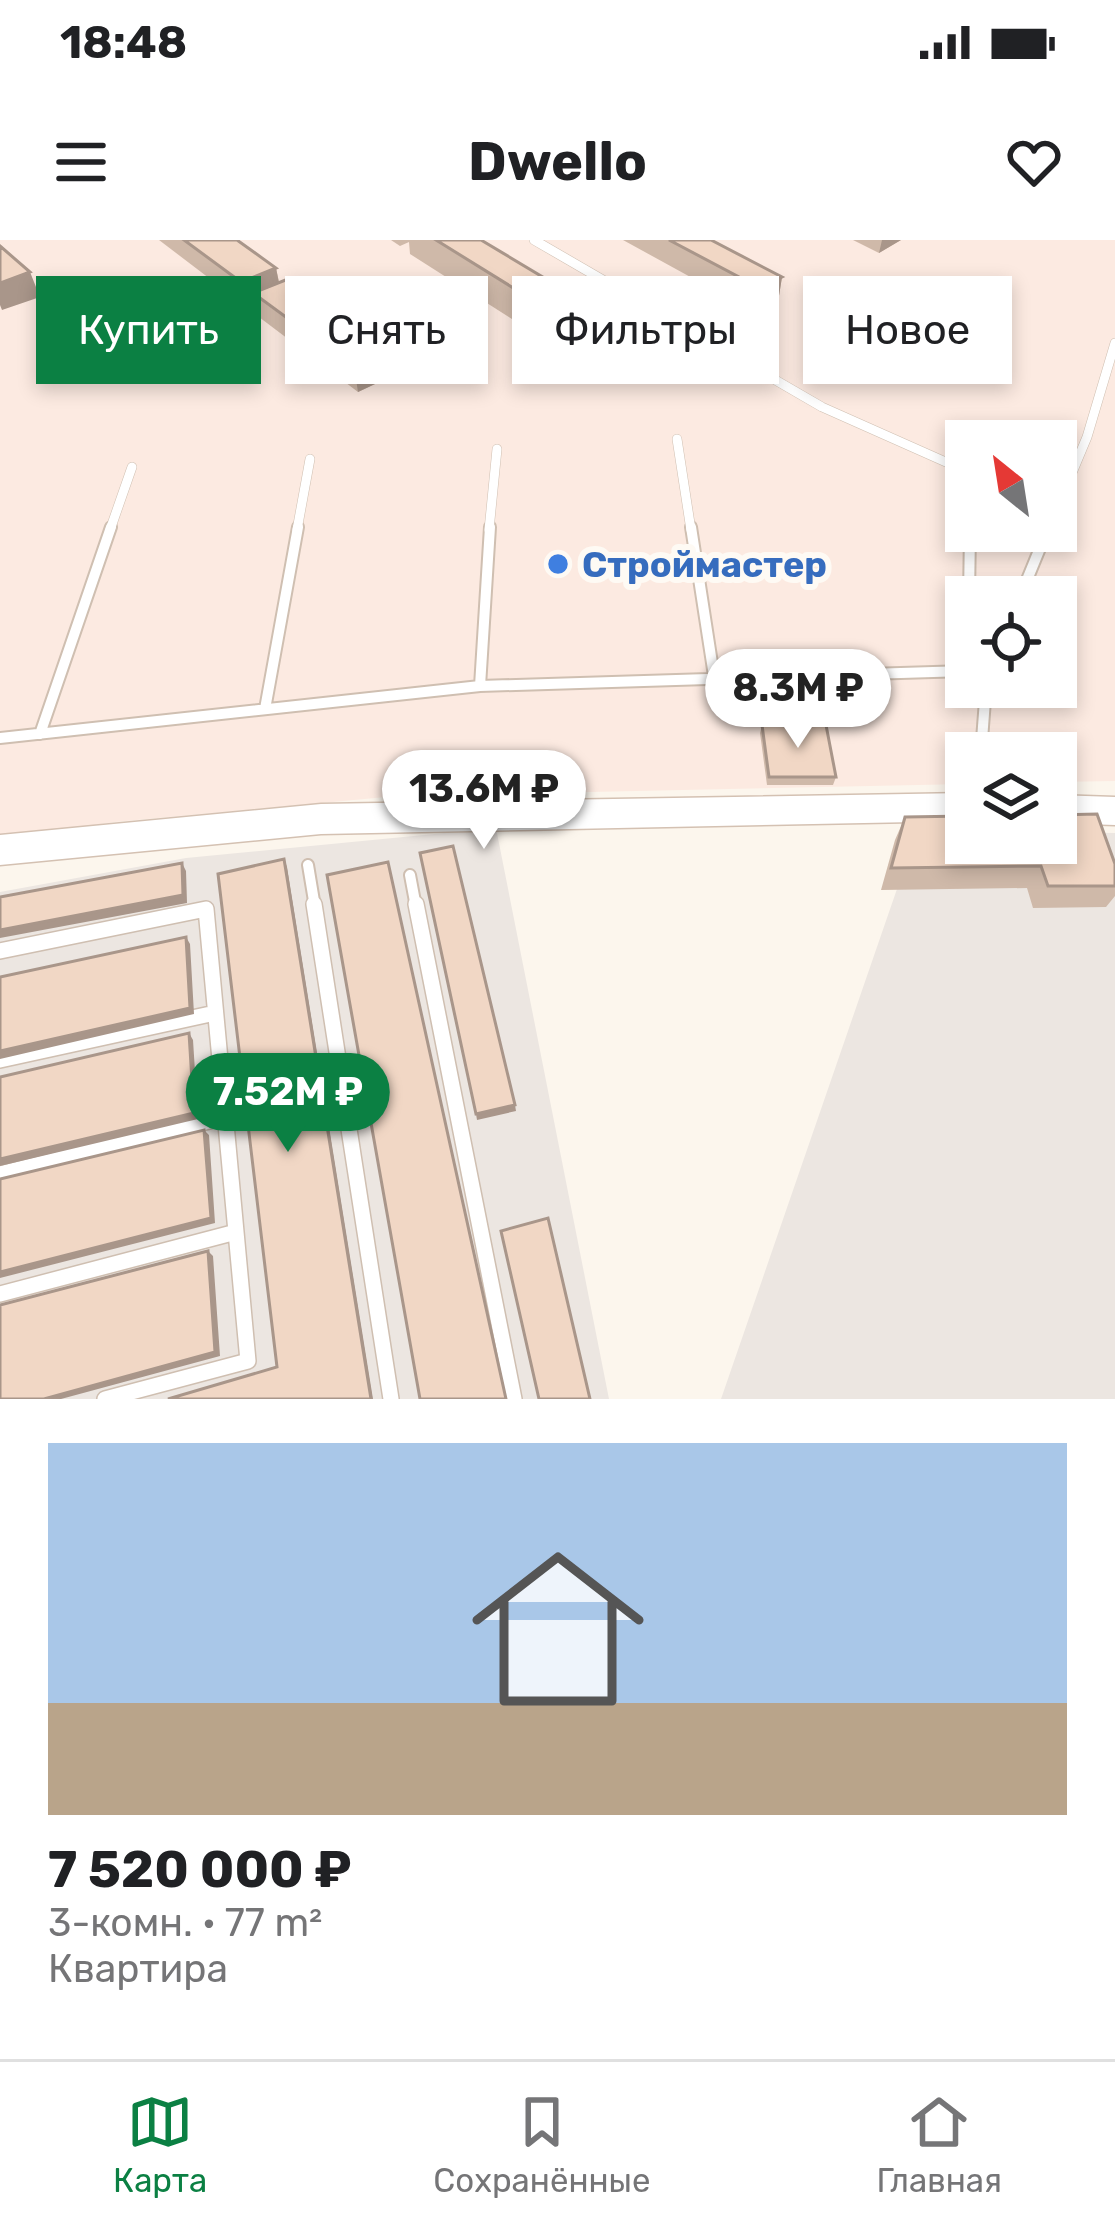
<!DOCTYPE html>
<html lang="ru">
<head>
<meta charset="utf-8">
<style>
	:root { --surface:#fff; --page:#f6f6f6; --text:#202124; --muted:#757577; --line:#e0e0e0; --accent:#0b8043 }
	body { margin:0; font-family:Rubik,sans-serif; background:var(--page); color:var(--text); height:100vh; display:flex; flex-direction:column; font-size:45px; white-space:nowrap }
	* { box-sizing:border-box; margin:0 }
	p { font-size:39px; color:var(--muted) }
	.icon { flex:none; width:66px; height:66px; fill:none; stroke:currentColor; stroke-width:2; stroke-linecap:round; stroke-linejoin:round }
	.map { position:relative; height:1159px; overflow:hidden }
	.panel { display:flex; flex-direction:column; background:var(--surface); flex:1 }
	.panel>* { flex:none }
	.top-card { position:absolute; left:36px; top:36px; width:1044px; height:108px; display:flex; gap:24px }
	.needle { width:78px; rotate:330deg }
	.fabs { position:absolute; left:945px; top:180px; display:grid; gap:24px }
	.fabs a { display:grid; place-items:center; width:132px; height:132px; border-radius:0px; background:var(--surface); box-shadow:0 6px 18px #0003; font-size:60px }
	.price { position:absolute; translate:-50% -102px; padding:0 27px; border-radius:42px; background:#fff; color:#222; font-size:39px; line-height:78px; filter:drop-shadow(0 3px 6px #0008) }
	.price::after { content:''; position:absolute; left:50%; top:72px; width:36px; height:27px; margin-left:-18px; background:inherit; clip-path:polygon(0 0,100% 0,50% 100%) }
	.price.current { background:var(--accent); color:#fff }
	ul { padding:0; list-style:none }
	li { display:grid; align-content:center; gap:24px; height:636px; padding:0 48px }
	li+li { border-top:3px solid var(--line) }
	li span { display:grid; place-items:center; height:372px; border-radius:0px; color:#555 }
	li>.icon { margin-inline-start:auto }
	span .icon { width:216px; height:216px; fill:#fffc; stroke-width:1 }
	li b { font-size:51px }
	.chip { padding:0 42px; border-radius:0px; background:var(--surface); box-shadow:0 6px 18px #0003; font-size:42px; line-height:108px }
	.chip.current { background:var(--accent); color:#fff }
	.status { display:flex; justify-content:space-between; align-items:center; height:84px; padding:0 60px; background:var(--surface); direction:ltr }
	.status svg { height:33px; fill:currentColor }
	header { display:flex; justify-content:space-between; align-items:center; height:156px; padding:0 48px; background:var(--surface); font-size:54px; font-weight:700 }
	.tabs { display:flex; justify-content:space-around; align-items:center; height:168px; border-top:3px solid var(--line); background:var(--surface); font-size:33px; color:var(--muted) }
	.tabs a { display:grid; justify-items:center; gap:6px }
	.tabs .current { color:var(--accent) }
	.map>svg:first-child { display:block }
</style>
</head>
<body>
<div class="status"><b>18:48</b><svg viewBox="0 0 49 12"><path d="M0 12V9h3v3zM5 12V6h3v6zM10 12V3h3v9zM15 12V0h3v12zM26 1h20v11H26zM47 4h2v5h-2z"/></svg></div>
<header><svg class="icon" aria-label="menu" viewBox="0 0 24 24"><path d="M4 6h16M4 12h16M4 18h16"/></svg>Dwello<svg class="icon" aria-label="heart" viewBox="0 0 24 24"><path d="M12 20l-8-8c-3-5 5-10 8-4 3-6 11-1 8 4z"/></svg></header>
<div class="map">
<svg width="1115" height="1159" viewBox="0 0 1115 1159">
	<rect width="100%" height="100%" fill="#fcf6ed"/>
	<path fill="#fceae1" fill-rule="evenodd" d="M0,0H1115V541L1056,542V513H966V544L397,556L115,582L0,599ZM966,201H1056V291H966ZM966,357H1056V447H966Z"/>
	<path fill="#ece6e1" d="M496,588L609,1159H0V652L186,618Z
		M917,591L966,603H1056V592L1115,593V1159H721Z"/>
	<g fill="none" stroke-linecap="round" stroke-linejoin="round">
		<g stroke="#cfbfb1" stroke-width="10">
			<path id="lane-far2" d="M534,0L822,167L966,231
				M677,199L691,290
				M1056,271L1087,197L1115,103
				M110,290L132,227
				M297,290L310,219
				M489,290L497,209"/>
		</g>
		<g stroke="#cfbfb1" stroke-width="14">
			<path id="lane-far1" d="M691,287L714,436
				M969,357L970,291
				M1020,357L1047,291
				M480,446L490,287
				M265,469L298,287
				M40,494L111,287
				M0,498L480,446L966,431
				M981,513L986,447
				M308,625L315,667
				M410,635L416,667"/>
		</g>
		<g stroke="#cfbfb1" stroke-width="18">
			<path id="lane" d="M314,664L391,1159
				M416,664L514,1159
				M0,711L206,669L248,1121L105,1159
				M0,820L215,773
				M0,934L225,877
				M0,1054L236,992"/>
		</g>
		<g stroke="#d4c1b2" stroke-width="3">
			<path id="secondary" d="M966,553V581L321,594L0,625V595L321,564Z
				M1056,555L1115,557V585L1056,583Z"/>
		</g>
		<use href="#lane-far2" stroke="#fff" stroke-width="9"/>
		<use href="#lane-far1" stroke="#fff" stroke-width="10"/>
		<use href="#lane" stroke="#fff" stroke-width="15"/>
		<use href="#secondary" fill="#fff" fill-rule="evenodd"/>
	</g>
	<path fill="#cfb9a9" d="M159,0H237L276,28L279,42L389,111L392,136L358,152L259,77L256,63L247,67Z
		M391,0H481L641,130L614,144L410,14L409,2L400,6Z
		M623,0H711L782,37L778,62L756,73Z
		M853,0H901L879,13Z
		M762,485L836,537L833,545H767L760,493Z
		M905,577L1115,624V656L1106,667L1033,668L1027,648L881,650L895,600Z"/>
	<path fill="#a9968a" d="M882,0H901L879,13Z
		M276,28L281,53H253L256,63L247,67L241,42Z
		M30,32L40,57L2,70L0,65V43Z
		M782,37L778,62L756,73L760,48Z
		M643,97L641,130L614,144L615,111Z
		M389,111L392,136L358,152L354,127Z
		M284,619L287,627L373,1159H371Z
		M182,623L186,631L187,663L0,698V690Z
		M186,697L190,704L194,774L0,819V811Z
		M189,793L193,800L198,879L0,926V919Z
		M515,865L516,871L477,880L476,874Z
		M204,890L209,895L215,983L0,1038V1032Z
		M208,1011L213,1016L220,1116L61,1159H44Z"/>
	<path fill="#f1d7c5" stroke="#a9968a" stroke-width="3" d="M184,0H237L276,28L241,42Z
		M436,0H481L643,97L615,111Z
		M669,0H711L782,37L760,48Z
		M0,6L30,32L0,43Z
		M288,39L389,111L354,127L253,53Z
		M762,485H826L836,537H769Z
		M1097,574L1115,624V646H1048L1041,626L891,628L905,577L966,576V603H1056V575Z
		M453,606L515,865L476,874L420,613Z
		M284,619L371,1159H168L277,1127L218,634Z
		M388,622L506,1159H420L327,635Z
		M182,623L183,655L0,690V657Z
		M186,697L190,768L0,811V737Z
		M189,793L194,873L0,919V837Z
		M204,890L211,978L0,1032V939Z
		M548,978L590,1159H539L501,991Z
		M208,1011L215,1112L44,1159H0V1065Z"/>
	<circle fill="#3f7fe0" stroke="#fefaf4" stroke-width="4.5" cx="558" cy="324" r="12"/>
	<g text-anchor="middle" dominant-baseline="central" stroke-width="12" stroke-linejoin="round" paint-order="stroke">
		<g font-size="36" font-weight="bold" fill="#366cbe" stroke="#fefaf4" text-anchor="start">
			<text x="582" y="324">Строймастер</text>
		</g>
	</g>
</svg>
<div class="fabs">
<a><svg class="needle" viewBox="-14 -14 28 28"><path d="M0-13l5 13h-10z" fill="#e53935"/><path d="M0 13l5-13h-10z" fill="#757577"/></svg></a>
<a><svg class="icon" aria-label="locate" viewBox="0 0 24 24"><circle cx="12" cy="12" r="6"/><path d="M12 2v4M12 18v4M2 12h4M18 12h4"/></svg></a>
<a><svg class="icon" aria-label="layers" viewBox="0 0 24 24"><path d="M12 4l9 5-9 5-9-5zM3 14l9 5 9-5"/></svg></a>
</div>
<b class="price" style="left:798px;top:511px">8.3M ₽</b>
<b class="price" style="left:484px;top:612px">13.6M ₽</b>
<b class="price current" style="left:288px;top:915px">7.52M ₽</b>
<div class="top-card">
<a class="chip current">Купить</a>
<a class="chip">Снять</a>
<a class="chip">Фильтры</a>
<a class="chip">Новое</a>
</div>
</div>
<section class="panel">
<ul>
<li><span style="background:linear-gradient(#a9c7e8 70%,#b9a48a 0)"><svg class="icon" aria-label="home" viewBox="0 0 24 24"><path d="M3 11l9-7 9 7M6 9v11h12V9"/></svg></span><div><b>7 520 000 ₽</b><p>3-комн. · 77 m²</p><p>Квартира</p></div></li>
</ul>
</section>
<nav class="tabs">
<a class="current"><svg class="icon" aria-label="map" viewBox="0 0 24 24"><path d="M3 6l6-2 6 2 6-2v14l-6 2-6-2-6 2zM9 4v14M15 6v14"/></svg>Карта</a>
<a><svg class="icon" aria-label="saved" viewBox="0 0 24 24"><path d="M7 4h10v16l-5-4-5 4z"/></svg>Сохранённые</a>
<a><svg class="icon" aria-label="home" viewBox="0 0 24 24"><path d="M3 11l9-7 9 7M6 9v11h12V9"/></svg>Главная</a>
</nav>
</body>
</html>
